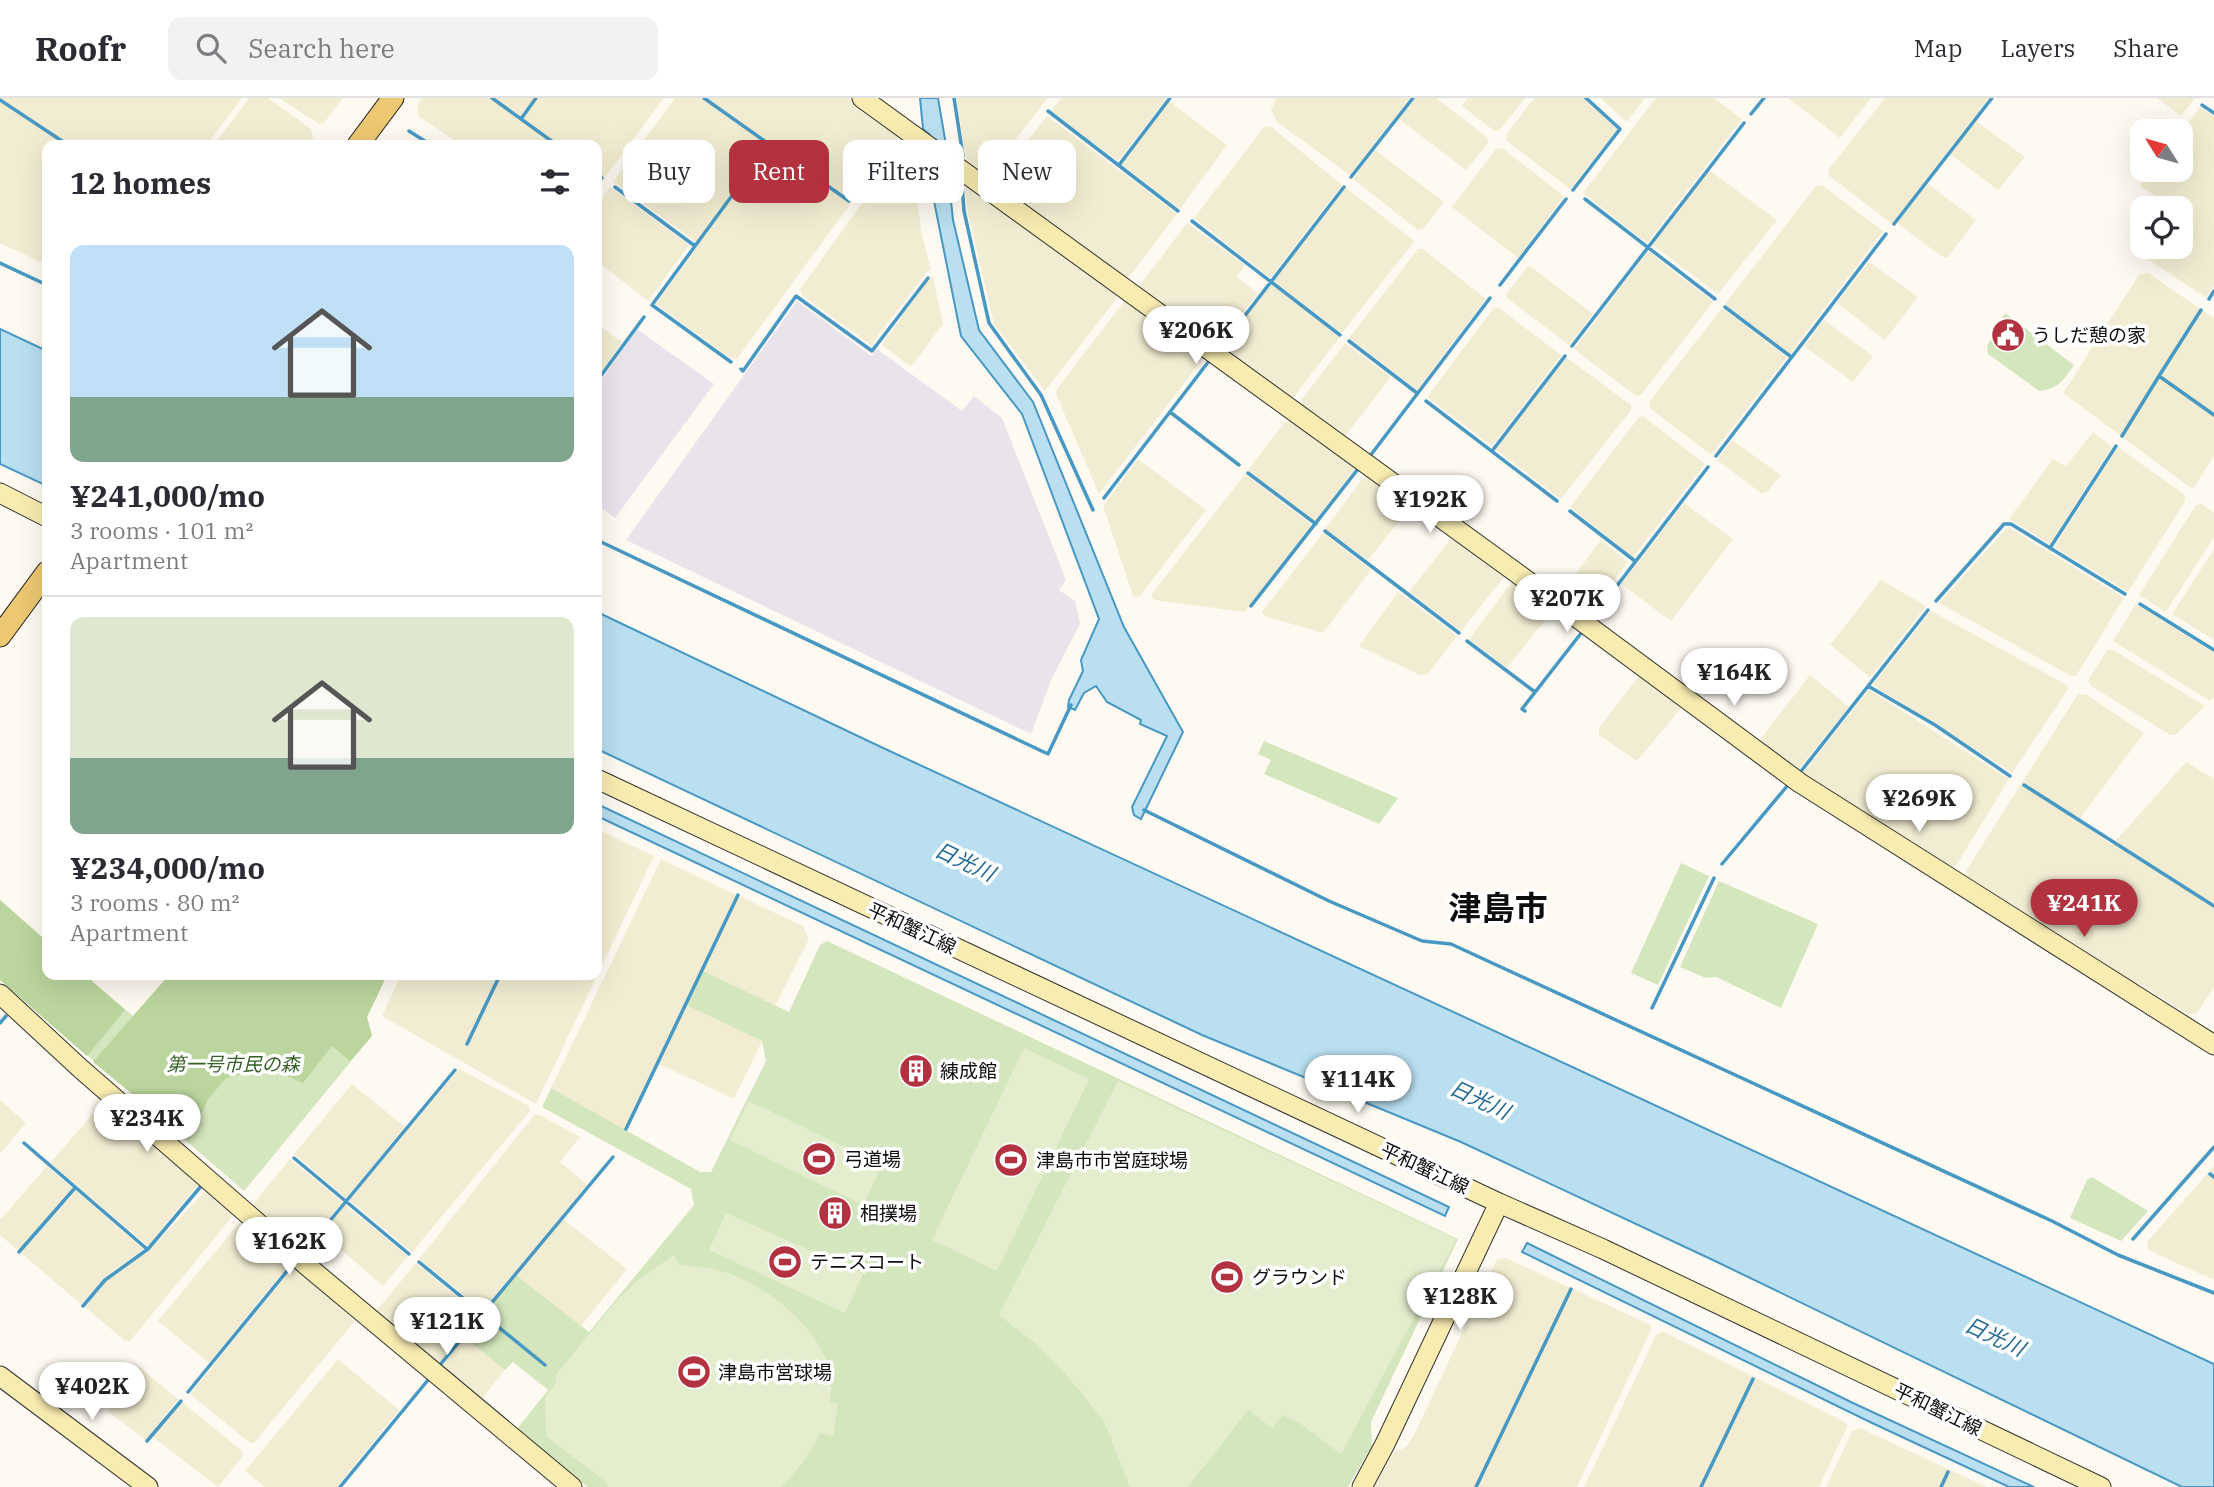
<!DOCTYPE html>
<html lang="en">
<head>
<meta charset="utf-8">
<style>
	:root { --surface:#fff; --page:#f2f2f3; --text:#2b2b33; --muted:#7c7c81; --line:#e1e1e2; --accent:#b2323f }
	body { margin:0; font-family:"IBM Plex Serif","Noto Sans JP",serif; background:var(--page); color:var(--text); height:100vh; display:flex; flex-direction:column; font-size:26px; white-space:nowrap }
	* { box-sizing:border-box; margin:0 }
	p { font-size:23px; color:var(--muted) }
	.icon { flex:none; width:38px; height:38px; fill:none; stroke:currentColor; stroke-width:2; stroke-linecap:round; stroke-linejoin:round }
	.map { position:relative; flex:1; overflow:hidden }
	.panel { position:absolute; left:42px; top:42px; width:560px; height:840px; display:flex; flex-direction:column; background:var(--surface); border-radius:14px; box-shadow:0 7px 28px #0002 }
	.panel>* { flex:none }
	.top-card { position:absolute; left:623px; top:42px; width:665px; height:63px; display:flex; gap:14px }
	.needle { width:46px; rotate:307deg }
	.controls { position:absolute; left:2130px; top:21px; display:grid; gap:14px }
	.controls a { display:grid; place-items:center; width:63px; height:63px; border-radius:14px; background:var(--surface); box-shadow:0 7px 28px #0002; font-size:35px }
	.price { position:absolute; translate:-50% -60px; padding:0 16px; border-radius:24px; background:#fff; color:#222; font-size:23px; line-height:46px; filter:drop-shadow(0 2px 4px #0008) }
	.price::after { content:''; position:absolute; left:50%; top:42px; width:21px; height:16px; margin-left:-10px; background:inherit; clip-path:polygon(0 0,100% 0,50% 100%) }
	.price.active { background:var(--accent); color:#fff }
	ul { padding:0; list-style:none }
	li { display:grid; align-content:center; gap:14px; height:371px; padding:0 28px }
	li+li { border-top:2px solid var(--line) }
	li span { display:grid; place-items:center; height:217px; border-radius:14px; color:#555 }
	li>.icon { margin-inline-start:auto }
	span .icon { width:126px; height:126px; fill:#fffc; stroke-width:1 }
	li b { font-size:30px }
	h2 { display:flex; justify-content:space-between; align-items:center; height:84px; padding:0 28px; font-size:30px }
	.chip { padding:0 24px; border-radius:14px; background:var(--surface); box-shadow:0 7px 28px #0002; font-size:24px; line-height:63px }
	.chip.active { background:var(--accent); color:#fff }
	header { display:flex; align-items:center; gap:42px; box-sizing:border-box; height:98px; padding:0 35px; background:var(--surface); border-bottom:2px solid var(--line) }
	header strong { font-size:33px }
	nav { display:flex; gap:38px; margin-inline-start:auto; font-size:24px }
	.search { width:490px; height:63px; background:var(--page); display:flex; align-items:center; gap:18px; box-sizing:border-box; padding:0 24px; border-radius:14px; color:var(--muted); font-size:26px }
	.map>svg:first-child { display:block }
</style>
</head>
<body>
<header>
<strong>Roofr</strong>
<div class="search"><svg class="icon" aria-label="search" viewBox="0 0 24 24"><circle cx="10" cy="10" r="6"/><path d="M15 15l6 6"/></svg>Search here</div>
<nav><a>Map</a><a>Layers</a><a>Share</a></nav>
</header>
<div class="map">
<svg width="2214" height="1389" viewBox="0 0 2214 1389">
	<rect width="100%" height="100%" fill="#fefaf1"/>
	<path fill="#ebe3ec" d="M797,203L871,258L877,251L962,313L974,298L1002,320L1066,482L1059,492L1075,503L1080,526L1052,580L1031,636L626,442Z
		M637,231L714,286L615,420L597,407V289Z"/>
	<path fill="#f2edd2" d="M0,0H242L207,47H47V167L0,145Z
		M249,0H268L311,31L313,40L308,47H214Z
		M279,0H343L324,25L319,26Z
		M421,0H664L597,90V47H461L418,18L417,9Z
		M675,0H854L897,31V42L737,261L730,260L656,206L699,146L613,84Z
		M956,0H1048L988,76L983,79L967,67Z
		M1061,0H1167L1118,63L1051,13Z
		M1276,0H1410L1350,77L1277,24L1271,12Z
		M1415,0H1436L1487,39L1489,44L1466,72L1399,21Z
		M1468,0H1525L1500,32L1494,33L1462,8Z
		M1534,0H1583L1618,31L1570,91L1507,43L1506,37Z
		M1600,0H1645L1627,24Z
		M1656,0H1714L1742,21L1647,145L1583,95Z
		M1788,0H1871L1840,40Z
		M1885,0H1989L1892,126L1828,77V72Z
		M2157,0H2195L2181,18Z
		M1169,3L1227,47L1180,111L1121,66Z
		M2200,9L2214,18V187L2206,200L2140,156L2139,152L2142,148L2180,149V110H2173L2142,89L2141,85L2152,72H2180L2181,34Z
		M1047,18L1177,116L1129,179H1120L994,85Z
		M1976,23L2025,59L1998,92L1950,56Z
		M1270,28L1342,87L1270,180L1194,120L1264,29Z
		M1502,50L1564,98L1518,160L1452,109L1496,51Z
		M1375,52L1444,104L1424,130L1418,132L1353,81Z
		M899,63L914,72L921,133L931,172L927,174L871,247L802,197L800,191L892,64Z
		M1709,72L1777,122L1718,196L1652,146Z
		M1928,86L1976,122L1947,160L1941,158L1897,125Z
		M1822,87L1883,133L1790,256L1725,206L1816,88Z
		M965,88L974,91L1116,193L1117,200L1045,293L994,226L967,111Z
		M610,89L689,147L648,203L597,163V106Z
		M1346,90L1413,142V145L1342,235L1273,183Z
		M1187,125L1245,167L1236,179L1258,195L1216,250L1142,194L1140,187Z
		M1418,151H1423L1486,201L1417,292L1349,240Z
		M1648,153L1713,204L1641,297L1636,298L1574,251Z
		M1869,164L1918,199L1885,242L1837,205Z
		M1529,167L1593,216L1569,247L1507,200V195Z
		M2148,175L2214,220V358L2195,388L2191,390L2063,295L2139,177Z
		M933,179L943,226L911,269L882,247L929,180Z
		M1271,186L1340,239L1293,300L1287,302L1221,253Z
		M1125,202L1205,258L1099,396L1056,296L1057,291Z
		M1494,210H1499L1561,257L1492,348L1427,299Z
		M1722,210L1787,259L1711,357L1651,311L1649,304Z
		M1824,222L1873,258L1853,284L1804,248Z
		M597,226L622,244L597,280Z
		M1345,245L1391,279L1342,342L1300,311L1299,305Z
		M1566,259L1631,307V312L1561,401L1495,351Z
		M1643,318L1705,366L1633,459L1570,409L1639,319Z
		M1293,322L1357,369L1315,423L1248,372L1285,324Z
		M2093,334L2112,349L2050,446L2009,421L2053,361L2066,368Z
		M1732,342L1781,377L1767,394L1761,395L1717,362Z
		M2118,349L2185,397V403L2128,494L2054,449Z
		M1138,361L1206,412L1139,499L1133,498L1103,408Z
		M1245,376L1312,427L1245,514L1154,502L1151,497Z
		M1369,379L1410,410L1368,462L1325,431L1363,380Z
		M1684,405L1733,441L1671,523L1621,486Z
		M2202,406L2214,415V439L2166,514L2139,497L2196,407Z
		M2008,429L2124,500L2076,578H2071L1939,505Z
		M1323,435L1371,472L1323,535L1264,518L1262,514Z
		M1453,438L1503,474L1504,479L1461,533L1409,494Z
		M1601,442L1628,464L1588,517L1560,496Z
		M2214,451V542L2172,516Z
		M1881,482L1926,508L1870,579L1830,547Z
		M1511,485H1517L1553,512L1507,570L1469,541Z
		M1398,494L1457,538L1428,576L1420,577L1359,548Z
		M2136,506L2214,555V599L2210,603L2113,543Z
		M1931,513L2067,587L2068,591L2012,675L1873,587Z
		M2107,552H2113L2205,608L2175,637H2170L2091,588L2088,583Z
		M1641,575L1687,603L1637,663L1599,637V630Z
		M1810,577L1849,609L1797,673L1763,647L1761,640Z
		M1869,592L2009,681L1957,766L1950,771L1801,677Z
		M2078,596L2087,597L2144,635L2078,723L2112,747L2186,664L2214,681V889L2198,914L2189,917L2140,886L2137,889L1969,783L1966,773Z
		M597,731L654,758L536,1006L382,918L401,877H597Z
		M661,761L736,797L625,1032L551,990Z
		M739,798L803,828L809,841L775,908L703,873Z
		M686,907L762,943L734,1001L659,966Z
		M459,971L529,1008L530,1013L412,1154L349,1102Z
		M352,986L405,1029L346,1100L294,1056Z
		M0,1002L26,1025L0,1056Z
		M104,1003L199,1085L148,1148L50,1065Z
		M534,1017H540L580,1039L560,1064L587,1087L483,1212L419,1161Z
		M290,1061L342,1104L302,1153L254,1112L253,1106Z
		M47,1068L73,1091L19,1153L0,1137V1122Z
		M2214,1068V1182L2154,1155L2148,1151L2147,1144Z
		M207,1091L232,1112V1119L130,1243H125L85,1209L106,1183L152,1150Z
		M76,1093L144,1151L106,1178L81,1206L21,1155Z
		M345,1107L408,1158L383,1188L322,1135Z
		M563,1121L627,1171L581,1228L516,1177Z
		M239,1125H245L290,1165L209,1265L158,1223Z
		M1506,1160L1651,1227V1232L1577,1389H1374L1394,1354L1406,1349L1414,1337L1497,1161Z
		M416,1165L480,1218L438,1268L378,1217L377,1212Z
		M294,1168L355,1223L254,1345H250L190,1296Z
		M1662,1233L1845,1324L1847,1329L1819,1389H1584L1656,1237Z
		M465,1240L505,1272L480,1303L440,1270Z
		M338,1261L399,1312L337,1389H265L245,1373Z
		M139,1269L178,1301L146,1342L107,1313Z
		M182,1304L242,1353L243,1358L218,1389L153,1339Z
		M1860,1330L1987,1389H1826L1852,1333Z"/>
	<path fill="#d4e6bd" d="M2005,215L2074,267C2063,283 2058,291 2039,293L1988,256L1987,248Z
		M1264,643L1398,700L1379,726L1264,676L1271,662L1258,656Z
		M1681,765L1709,778L1658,887L1631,875Z
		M1719,783L1818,826L1781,910L1716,879L1706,880L1680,869Z
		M0,802L47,843V877H85L133,918L169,877H387L367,919L372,938L244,1093L0,882Z
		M827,843L1458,1141L1371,1324L1372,1348L1348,1389H587L516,1332L548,1292L513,1264L505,1272L465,1240L516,1177L589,1234L694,1107L691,1091L542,1009L551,990L700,1074H711L766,963L762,943L686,907L703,873L789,914L820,847Z
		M2092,1079L2148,1113L2121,1143L2070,1120L2087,1082Z"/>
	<path fill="#bad59d" d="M0,802L47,844V877H85L125,912L87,958L0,882Z
		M169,877H387L367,919L372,938L350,963L332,948L303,985L267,970L226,980L209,1000L189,1042L93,964Z"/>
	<path fill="#e4eece" d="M1024,950L1089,981L997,1173L932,1142Z
		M1118,983L1456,1141L1341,1356L1301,1326L1283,1317L1272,1330L1248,1312L1188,1389H1130L1104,1323L1065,1275L1035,1245L999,1217Z
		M749,1003L882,1067L863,1107L730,1042Z
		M726,1115L863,1176L845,1215L709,1152Z
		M674,1157L680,1167C698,1169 716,1170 733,1177C778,1194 844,1250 829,1304L838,1306L833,1338L820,1335L806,1361L782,1389H608L607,1385L546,1338L545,1299L557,1283L555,1278L617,1202L638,1182Z"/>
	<path fill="#b9dff1" stroke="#4798c2" stroke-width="2" d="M920,0H938L946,47L944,71L948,74L953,122L979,232L1033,304L1124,529L1183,634L1141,721L1134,717L1132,709L1167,638L1140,626L1141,622L1107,604L1096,588L1084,595L1075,612L1068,609L1069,602L1083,573L1081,562L1099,521L1022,316L961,238L931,88L930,37L923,31Z
		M0,231L47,253V388L0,366Z
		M597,514L881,649L2214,1266V1389H2182L1715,1163L1461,1044L1202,937L597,651Z
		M597,706L1449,1109L1445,1118L597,718Z
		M1527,1145L1853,1305L2034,1389H2009L1870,1324L1522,1154Z"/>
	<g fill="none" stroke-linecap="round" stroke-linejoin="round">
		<path stroke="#4798c2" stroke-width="3.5" d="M492,0L557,47
			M704,0L849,103
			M954,0L963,58
			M0,2L68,47
			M2202,7L2214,15
			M1048,13L1178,113
			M1751,16L1764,0
			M521,21L536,0
			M409,33L431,47
			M1119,67L1170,0
			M597,76L602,80
			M1351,79L1413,0
			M962,86L964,113L989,225L1041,297L1093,412
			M615,89L695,148L652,207L731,264
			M1573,92L1620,31L1586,0
			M1585,101L1715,201
			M1192,123L1340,237
			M1894,126L1992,0
			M695,148L770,46
			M0,165L47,187
			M1500,187L1566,101
			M2209,201L2214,193
			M1725,209L1790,258
			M1349,243L1417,295
			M1572,248L1744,25
			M1220,250L1344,89
			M741,271L743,273L796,198L872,253L928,180
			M2159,278L2201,212
			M597,283L644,219
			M1426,303L1557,403
			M1170,314L1239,367
			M2122,338L2159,278L2214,317
			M1492,353L1565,258
			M1370,358L1490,200
			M1716,358L1886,136
			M1248,375L1316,426
			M1104,400L1209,263
			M1570,413L1635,463
			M1325,433L1459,535
			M597,442L1048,656L1071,607
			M2050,450L2125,496
			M1936,503L2004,426H2011L2050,450L2116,348
			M2140,506L2214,552
			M1251,508L1358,371
			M1593,519L1708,369
			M1467,543L1535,594
			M1868,588L1935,627L2010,678
			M1525,613L1522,611L1582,534
			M1802,672L1928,512
			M2024,687L2214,808
			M1144,712L1329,803L1422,843L1451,846L2052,1123L2118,1157L2214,1195
			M1722,766L1788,687
			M1652,910L1714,780
			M0,925L6,918
			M467,946L500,877
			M626,1031L738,797
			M24,1045L147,1151
			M294,1060L409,1156
			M2210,1076L2214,1079
			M2133,1141L2214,1049
			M19,1154L75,1090
			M304,1154L455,972
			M419,1164L545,1267
			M83,1208L105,1182L148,1151L202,1087
			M439,1268L613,1059
			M188,1294L292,1167
			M147,1343L181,1303
			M340,1389L428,1282
			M1476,1389L1571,1191
			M1701,1389L1753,1281
			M1941,1389L1948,1374"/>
		<g stroke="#303030" stroke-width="21">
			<path id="secondary" d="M862,0L1514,473L1800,685L2214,947
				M0,395L47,419
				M597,681L1499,1105L1603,1151L2101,1389
				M0,896L81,971L306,1167L572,1389
				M0,1278L148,1389
				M1362,1389L1385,1346L1499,1105"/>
		</g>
		<g stroke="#1f1f1f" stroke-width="23">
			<path id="primary" d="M358,47L393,0
				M0,538L47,474"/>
		</g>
		<use href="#secondary" stroke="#f8ecb1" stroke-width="19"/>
		<use href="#primary" stroke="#edc872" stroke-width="21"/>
	</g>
	<defs>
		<g id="civic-disc" transform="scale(1.75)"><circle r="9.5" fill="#b2323f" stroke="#fff"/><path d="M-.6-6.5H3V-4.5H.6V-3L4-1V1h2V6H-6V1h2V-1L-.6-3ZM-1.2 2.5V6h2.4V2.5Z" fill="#fff"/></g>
		<g id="building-disc" transform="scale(1.75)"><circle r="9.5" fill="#b2323f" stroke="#fff"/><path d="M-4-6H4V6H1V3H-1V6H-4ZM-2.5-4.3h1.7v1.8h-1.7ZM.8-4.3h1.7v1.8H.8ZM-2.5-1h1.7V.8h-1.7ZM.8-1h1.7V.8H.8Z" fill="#fff"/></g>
		<g id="stadium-disc" transform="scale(1.75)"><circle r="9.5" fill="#b2323f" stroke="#fff"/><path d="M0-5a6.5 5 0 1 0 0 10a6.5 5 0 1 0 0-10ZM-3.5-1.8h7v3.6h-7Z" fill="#fff"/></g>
	</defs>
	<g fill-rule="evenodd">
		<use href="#civic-disc" x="2008" y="237"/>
		<use href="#building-disc" x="916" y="973"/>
		<use href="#stadium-disc" x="819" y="1061"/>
		<use href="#stadium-disc" x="1011" y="1062"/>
		<use href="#building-disc" x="835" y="1115"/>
		<use href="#stadium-disc" x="785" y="1164"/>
		<use href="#stadium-disc" x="1227" y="1179"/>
		<use href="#stadium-disc" x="694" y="1274"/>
	</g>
	<g text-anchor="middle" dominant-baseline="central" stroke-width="7" stroke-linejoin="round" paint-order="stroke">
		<g font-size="19" fill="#0e0e0e" stroke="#fff" text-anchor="start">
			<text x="2032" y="237">うしだ憩の家</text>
			<text x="940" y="973">練成館</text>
			<text x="844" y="1061">弓道場</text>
			<text x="1036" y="1062">津島市市営庭球場</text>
			<text x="860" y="1115">相撲場</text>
			<text x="810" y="1164">テニスコート</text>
			<text x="1252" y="1179">グラウンド</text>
			<text x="718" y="1274">津島市営球場</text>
		</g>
		<g font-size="19" fill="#0e0e0e" stroke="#fff">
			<text transform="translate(912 830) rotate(25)">平和蟹江線</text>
			<text transform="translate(1425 1070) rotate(25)">平和蟹江線</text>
			<text transform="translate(1938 1311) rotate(26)">平和蟹江線</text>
		</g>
		<g font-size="19" font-style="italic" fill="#346124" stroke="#fff">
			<text x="233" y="966">第一号市民の森</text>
		</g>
		<g font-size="21" font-style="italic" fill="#226a96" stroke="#fff">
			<text transform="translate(965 763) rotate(25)">日光川</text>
			<text transform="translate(1480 1001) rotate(25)">日光川</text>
			<text transform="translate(1995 1238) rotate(25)">日光川</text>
		</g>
		<g font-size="33" font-weight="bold" fill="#0e0e0e" stroke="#fff">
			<text x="1498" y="809">津島市</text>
		</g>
	</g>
</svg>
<div class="controls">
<a><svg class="needle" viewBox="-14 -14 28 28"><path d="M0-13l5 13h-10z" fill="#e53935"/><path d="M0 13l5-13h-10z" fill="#7c7c81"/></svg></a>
<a><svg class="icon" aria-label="locate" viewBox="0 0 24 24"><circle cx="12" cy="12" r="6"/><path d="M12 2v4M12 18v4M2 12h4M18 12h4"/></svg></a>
</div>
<b class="price" style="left:1196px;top:268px">¥206K</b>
<b class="price" style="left:1430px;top:437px">¥192K</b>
<b class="price" style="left:1567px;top:536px">¥207K</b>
<b class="price" style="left:1734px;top:610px">¥164K</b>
<b class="price" style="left:1919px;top:736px">¥269K</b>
<b class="price active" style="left:2084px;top:841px">¥241K</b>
<b class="price" style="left:1358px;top:1017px">¥114K</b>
<b class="price" style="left:147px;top:1056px">¥234K</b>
<b class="price" style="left:289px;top:1179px">¥162K</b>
<b class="price" style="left:1460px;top:1234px">¥128K</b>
<b class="price" style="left:447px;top:1259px">¥121K</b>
<b class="price" style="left:92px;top:1324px">¥402K</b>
<div class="top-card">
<a class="chip">Buy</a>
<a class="chip active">Rent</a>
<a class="chip">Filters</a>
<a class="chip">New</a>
</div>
<section class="panel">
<h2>12 homes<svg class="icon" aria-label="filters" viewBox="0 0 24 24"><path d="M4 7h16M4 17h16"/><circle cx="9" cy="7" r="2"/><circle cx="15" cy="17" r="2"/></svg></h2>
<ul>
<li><span style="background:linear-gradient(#bfe0f5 70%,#7fa58c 0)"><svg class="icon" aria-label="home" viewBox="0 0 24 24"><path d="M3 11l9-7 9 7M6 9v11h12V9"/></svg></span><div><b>¥241,000/mo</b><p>3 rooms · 101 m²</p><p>Apartment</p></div></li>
<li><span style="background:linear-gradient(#dfe7d0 65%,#7fa58c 0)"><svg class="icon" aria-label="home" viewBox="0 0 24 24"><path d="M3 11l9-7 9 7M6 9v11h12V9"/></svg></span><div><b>¥234,000/mo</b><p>3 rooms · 80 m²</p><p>Apartment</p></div></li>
</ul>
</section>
</div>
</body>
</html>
